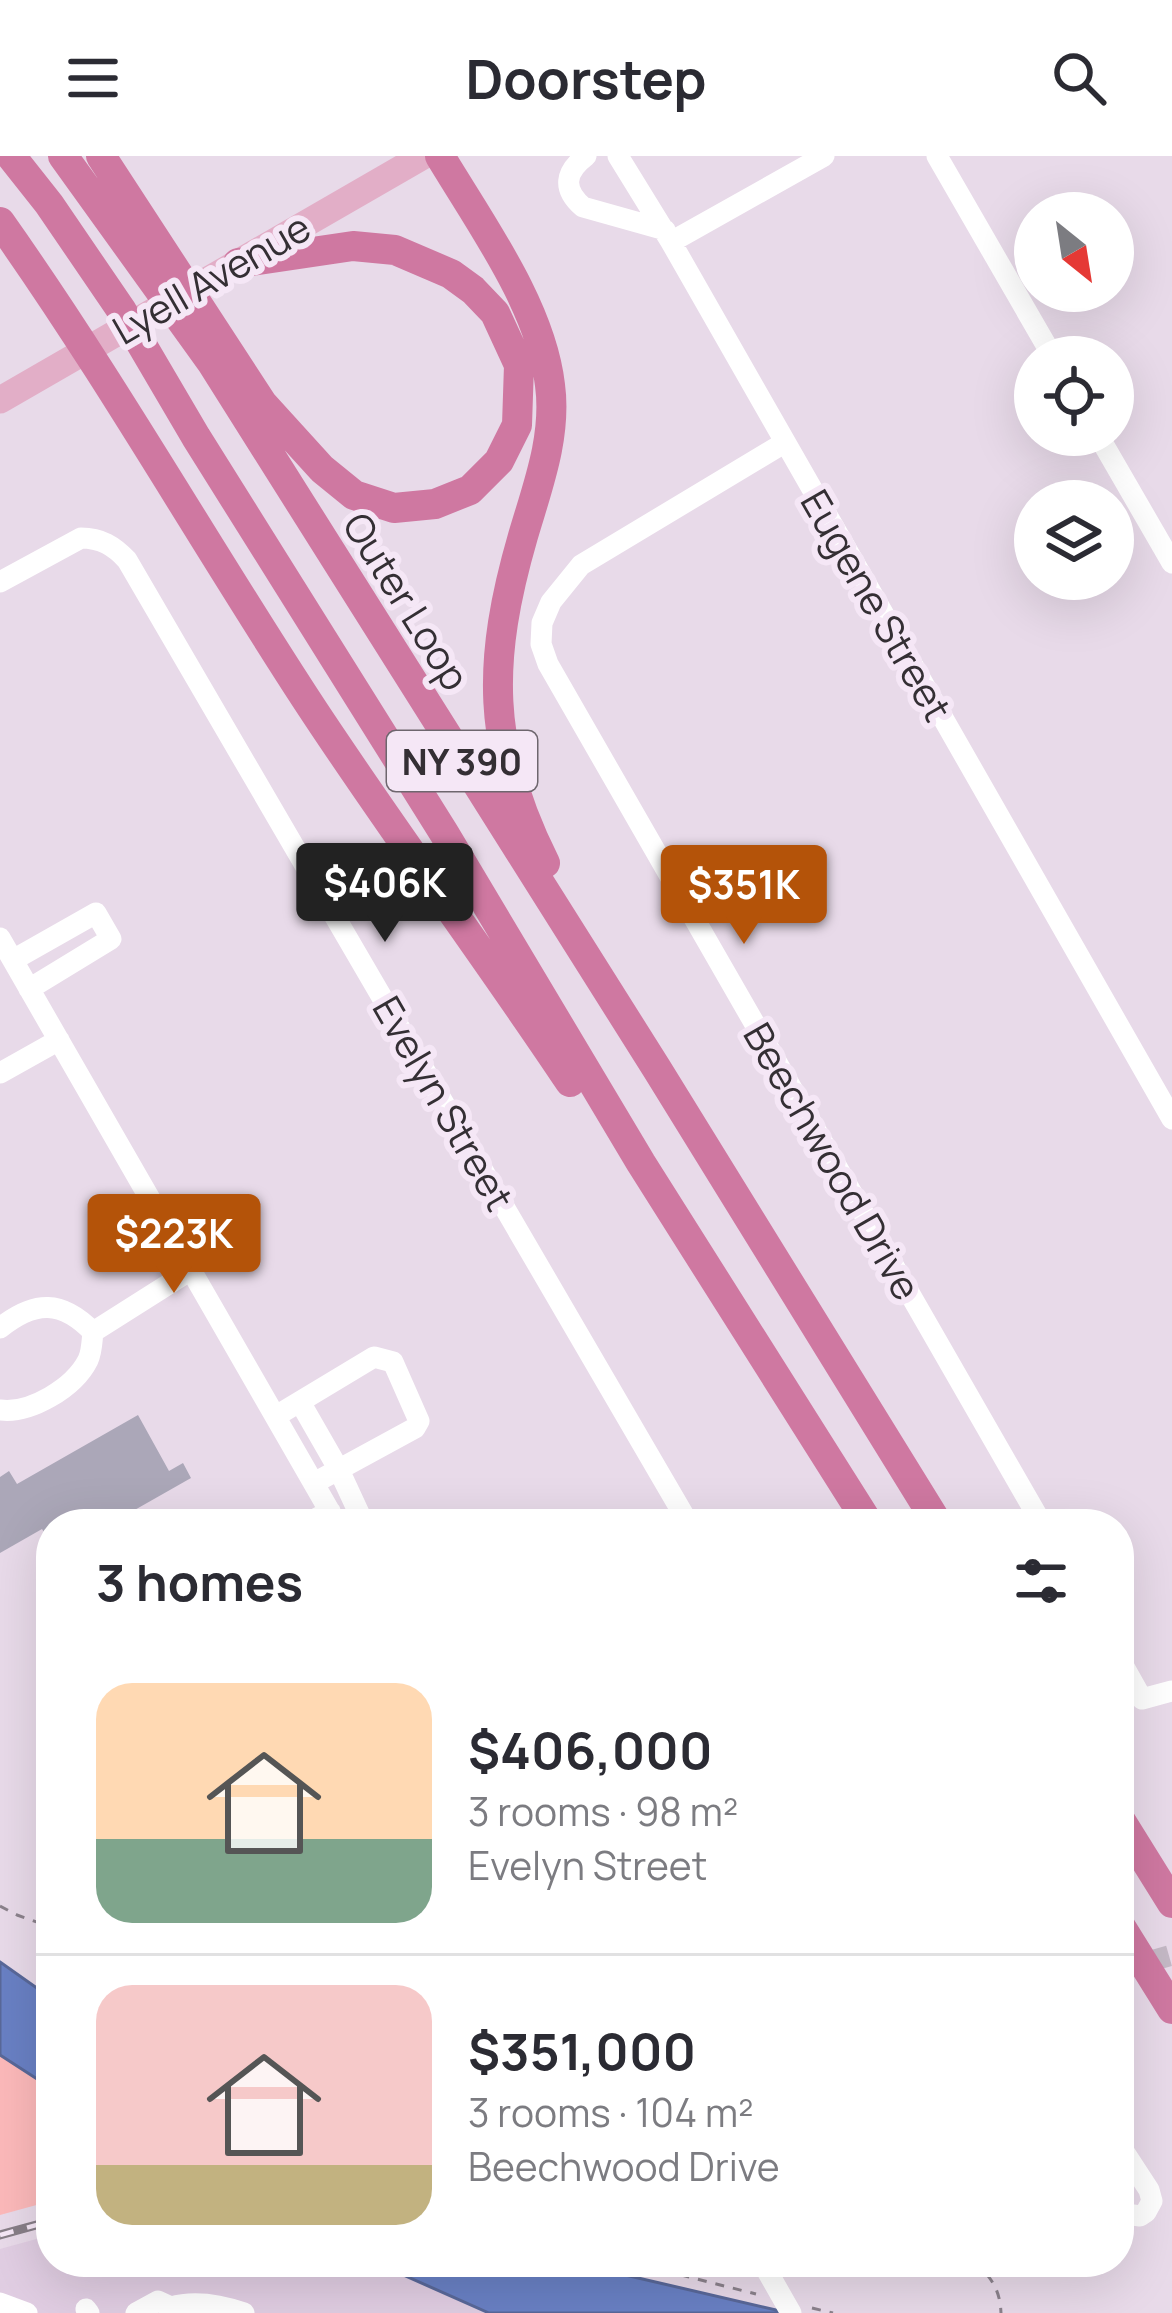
<!DOCTYPE html>
<html lang="en">
<head>
<meta charset="utf-8">
<style>
	:root { --surface:#fff; --page:#f7f7f7; --text:#2b2b33; --muted:#7c7c81; --line:#e1e1e2; --accent:#b45309 }
	body { margin:0; font-family:Manrope,sans-serif; background:var(--page); color:var(--text); height:100vh; display:flex; flex-direction:column; font-size:45px; white-space:nowrap }
	* { box-sizing:border-box; margin:0 }
	p { font-size:39px; color:var(--muted) }
	.icon { flex:none; width:66px; height:66px; fill:none; stroke:currentColor; stroke-width:2; stroke-linecap:round; stroke-linejoin:round }
	.map { position:relative; flex:1; overflow:hidden }
	.sheet { position:absolute; left:36px; top:1353px; width:1098px; height:768px; display:flex; flex-direction:column; background:var(--surface); border-radius:48px; box-shadow:0 12px 48px #0002 }
	.sheet>* { flex:none }
	.needle { width:78px; rotate:150deg }
	.fabs { position:absolute; left:1014px; top:36px; display:grid; gap:24px }
	.fabs a { display:grid; place-items:center; width:120px; height:120px; border-radius:50%; background:var(--surface); box-shadow:0 12px 48px #0002; font-size:60px }
	.price { position:absolute; translate:-50% -102px; padding:0 27px; border-radius:12px; background:var(--accent); color:#fff; font-size:39px; line-height:78px; filter:drop-shadow(0 3px 6px #0008) }
	.price::after { content:''; position:absolute; left:50%; top:72px; width:36px; height:27px; margin-left:-18px; background:inherit; clip-path:polygon(0 0,100% 0,50% 100%) }
	.price.selected { background:#222; color:#fff }
	ul { padding:0; list-style:none }
	li { display:flex; align-items:center; gap:36px; height:300px; padding:0 60px }
	li+li { border-top:3px solid var(--line) }
	li span { display:grid; place-items:center; flex:none; width:336px; height:240px; border-radius:36px; color:#555 }
	li>.icon { margin-inline-start:auto }
	span .icon { width:144px; height:144px; fill:#fffc; stroke-width:1 }
	li b { font-size:51px }
	h2 { display:flex; justify-content:space-between; align-items:center; height:144px; padding:0 60px; font-size:51px }
	header { display:flex; justify-content:space-between; align-items:center; height:156px; padding:0 60px; background:var(--surface); font-size:54px; font-weight:700 }
	.map>svg:first-child { display:block }
</style>
</head>
<body>
<header><svg class="icon" aria-label="menu" viewBox="0 0 24 24"><path d="M4 6h16M4 12h16M4 18h16"/></svg>Doorstep<svg class="icon" aria-label="search" viewBox="0 0 24 24"><circle cx="10" cy="10" r="6"/><path d="M15 15l6 6"/></svg></header>
<div class="map">
<svg width="1172" height="2157" viewBox="0 0 1172 2157">
	<rect width="100%" height="100%" fill="#e8dae9"/>
	<path fill="#e0cde2" d="M51,2079V2106H374L489,2157H0V2093Z"/>
	<path fill="#fcb9ba" d="M0,1899L51,1932V2045L0,2059Z"/>
	<path fill="#6980c4" stroke="#596899" stroke-width="3" d="M0,1806L51,1842V1932L0,1899Z
		M374,2106H582L608,2115L789,2157H489Z"/>
	<path fill="#aba7b8" d="M138,1259L169,1315L183,1307L191,1322L110,1368H51V1388L42,1373L0,1397V1321L9,1315L17,1328Z"/>
	<g fill="none" stroke-linecap="round" stroke-linejoin="round">
		<path stroke="#c4b8c5" stroke-width="21" stroke-dasharray="21 10" stroke-linecap="butt" d="M1119,1814L1172,1799"/>
		<path stroke="#8b828c" stroke-width="3" stroke-dasharray="9 9" stroke-linecap="butt" d="M0,1750L17,1759L51,1771
			M647,2106L669,2116L756,2138
			M975,2106C992,2122 1000,2134 1001,2157
			M812,2152L833,2157"/>
		<path stroke="#fff" stroke-width="21" d="M586,0C565,16 562,33 583,51L665,74
			M618,0L671,86L1172,963
			M937,0L1053,201
			M671,86L824,0
			M1098,279L1172,407
			M784,287L581,409L551,446L542,467L541,488L548,508L1042,1368
			M0,426L81,382C101,382 114,390 127,404L689,1368
			M0,782L337,1368
			M13,804L96,757L111,783L29,833
			M0,917L59,884
			M0,1172C35,1144 62,1144 93,1176
			M300,1246L339,1314L364,1368
			M0,1254C30,1258 74,1232 88,1204C92,1196 92,1184 93,1176L191,1114
			M276,1260L374,1201L393,1206L419,1265L415,1272L314,1327
			M306,1368L330,1355
			M1119,1502L1142,1543L1172,1535
			M1119,1988L1149,2034L1152,2045L1146,2056L1140,2060L1119,2057
			M762,2106L791,2157
			M0,2147L27,2157
			M86,2153L89,2157
			M136,2157L158,2145L171,2151C195,2144 221,2149 244,2157"/>
		<path stroke="#e2aec7" stroke-width="27" d="M0,244L423,0"/>
		<path stroke="#cf78a1" stroke-width="30" d="M11,0L49,48L122,155L196,281L444,677L641,1007L869,1368
			M63,0L212,207L657,913L938,1368
			M101,0L262,247L322,313L354,339L394,352L435,348L470,334L499,305L517,269L519,209L495,157L473,134L451,118L395,94L353,90L238,107
			M440,0C480,67 541,150 550,229C557,281 537,332 523,380C487,504 486,590 545,707
			M0,66C109,220 203,385 306,543C391,673 484,797 570,926
			M1119,1662L1172,1747
			M1119,1768L1172,1853"/>
		<g stroke="#877e87" stroke-width="9">
			<path id="rail" d="M0,2079L51,2065"/>
		</g>
		<use href="#rail" stroke="#f5e7f6" stroke-width="4.5" stroke-dasharray="14" stroke-linecap="butt"/>
	</g>
	<g text-anchor="middle" dominant-baseline="central" stroke-width="12" stroke-linejoin="round" paint-order="stroke">
		<rect fill="#f5e7f6" stroke="#6e666e" stroke-width="3" x="387" y="575" width="150" height="60" rx="9"/>
		<g font-size="36" font-weight="bold" fill="#342f34">
			<text x="462" y="605">NY 390</text>
		</g>
		<g font-size="39" fill="#342f34" stroke="#f5e7f6">
			<text transform="translate(211 122) rotate(-30)">Lyell Avenue</text>
			<text transform="translate(407 445) rotate(58)">Outer Loop</text>
			<text transform="translate(877 449) rotate(60)">Eugene Street</text>
			<text transform="translate(444 947) rotate(60)">Evelyn Street</text>
			<text transform="translate(833 1005) rotate(60)">Beechwood Drive</text>
		</g>
	</g>
</svg>
<div class="fabs">
<a><svg class="needle" viewBox="-14 -14 28 28"><path d="M0-13l5 13h-10z" fill="#e53935"/><path d="M0 13l5-13h-10z" fill="#7c7c81"/></svg></a>
<a><svg class="icon" aria-label="locate" viewBox="0 0 24 24"><circle cx="12" cy="12" r="6"/><path d="M12 2v4M12 18v4M2 12h4M18 12h4"/></svg></a>
<a><svg class="icon" aria-label="layers" viewBox="0 0 24 24"><path d="M12 4l9 5-9 5-9-5zM3 14l9 5 9-5"/></svg></a>
</div>
<b class="price selected" style="left:385px;top:789px">$406K</b>
<b class="price" style="left:744px;top:791px">$351K</b>
<b class="price" style="left:174px;top:1140px">$223K</b>
<section class="sheet">
<h2>3 homes<svg class="icon" aria-label="filters" viewBox="0 0 24 24"><path d="M4 7h16M4 17h16"/><circle cx="9" cy="7" r="2"/><circle cx="15" cy="17" r="2"/></svg></h2>
<ul>
<li><span style="background:linear-gradient(#ffd9b3 65%,#7fa58c 0)"><svg class="icon" aria-label="home" viewBox="0 0 24 24"><path d="M3 11l9-7 9 7M6 9v11h12V9"/></svg></span><div><b>$406,000</b><p>3 rooms · 98 m²</p><p>Evelyn Street</p></div></li>
<li><span style="background:linear-gradient(#f6c9c9 75%,#c2b280 0)"><svg class="icon" aria-label="home" viewBox="0 0 24 24"><path d="M3 11l9-7 9 7M6 9v11h12V9"/></svg></span><div><b>$351,000</b><p>3 rooms · 104 m²</p><p>Beechwood Drive</p></div></li>
</ul>
</section>
</div>
</body>
</html>
